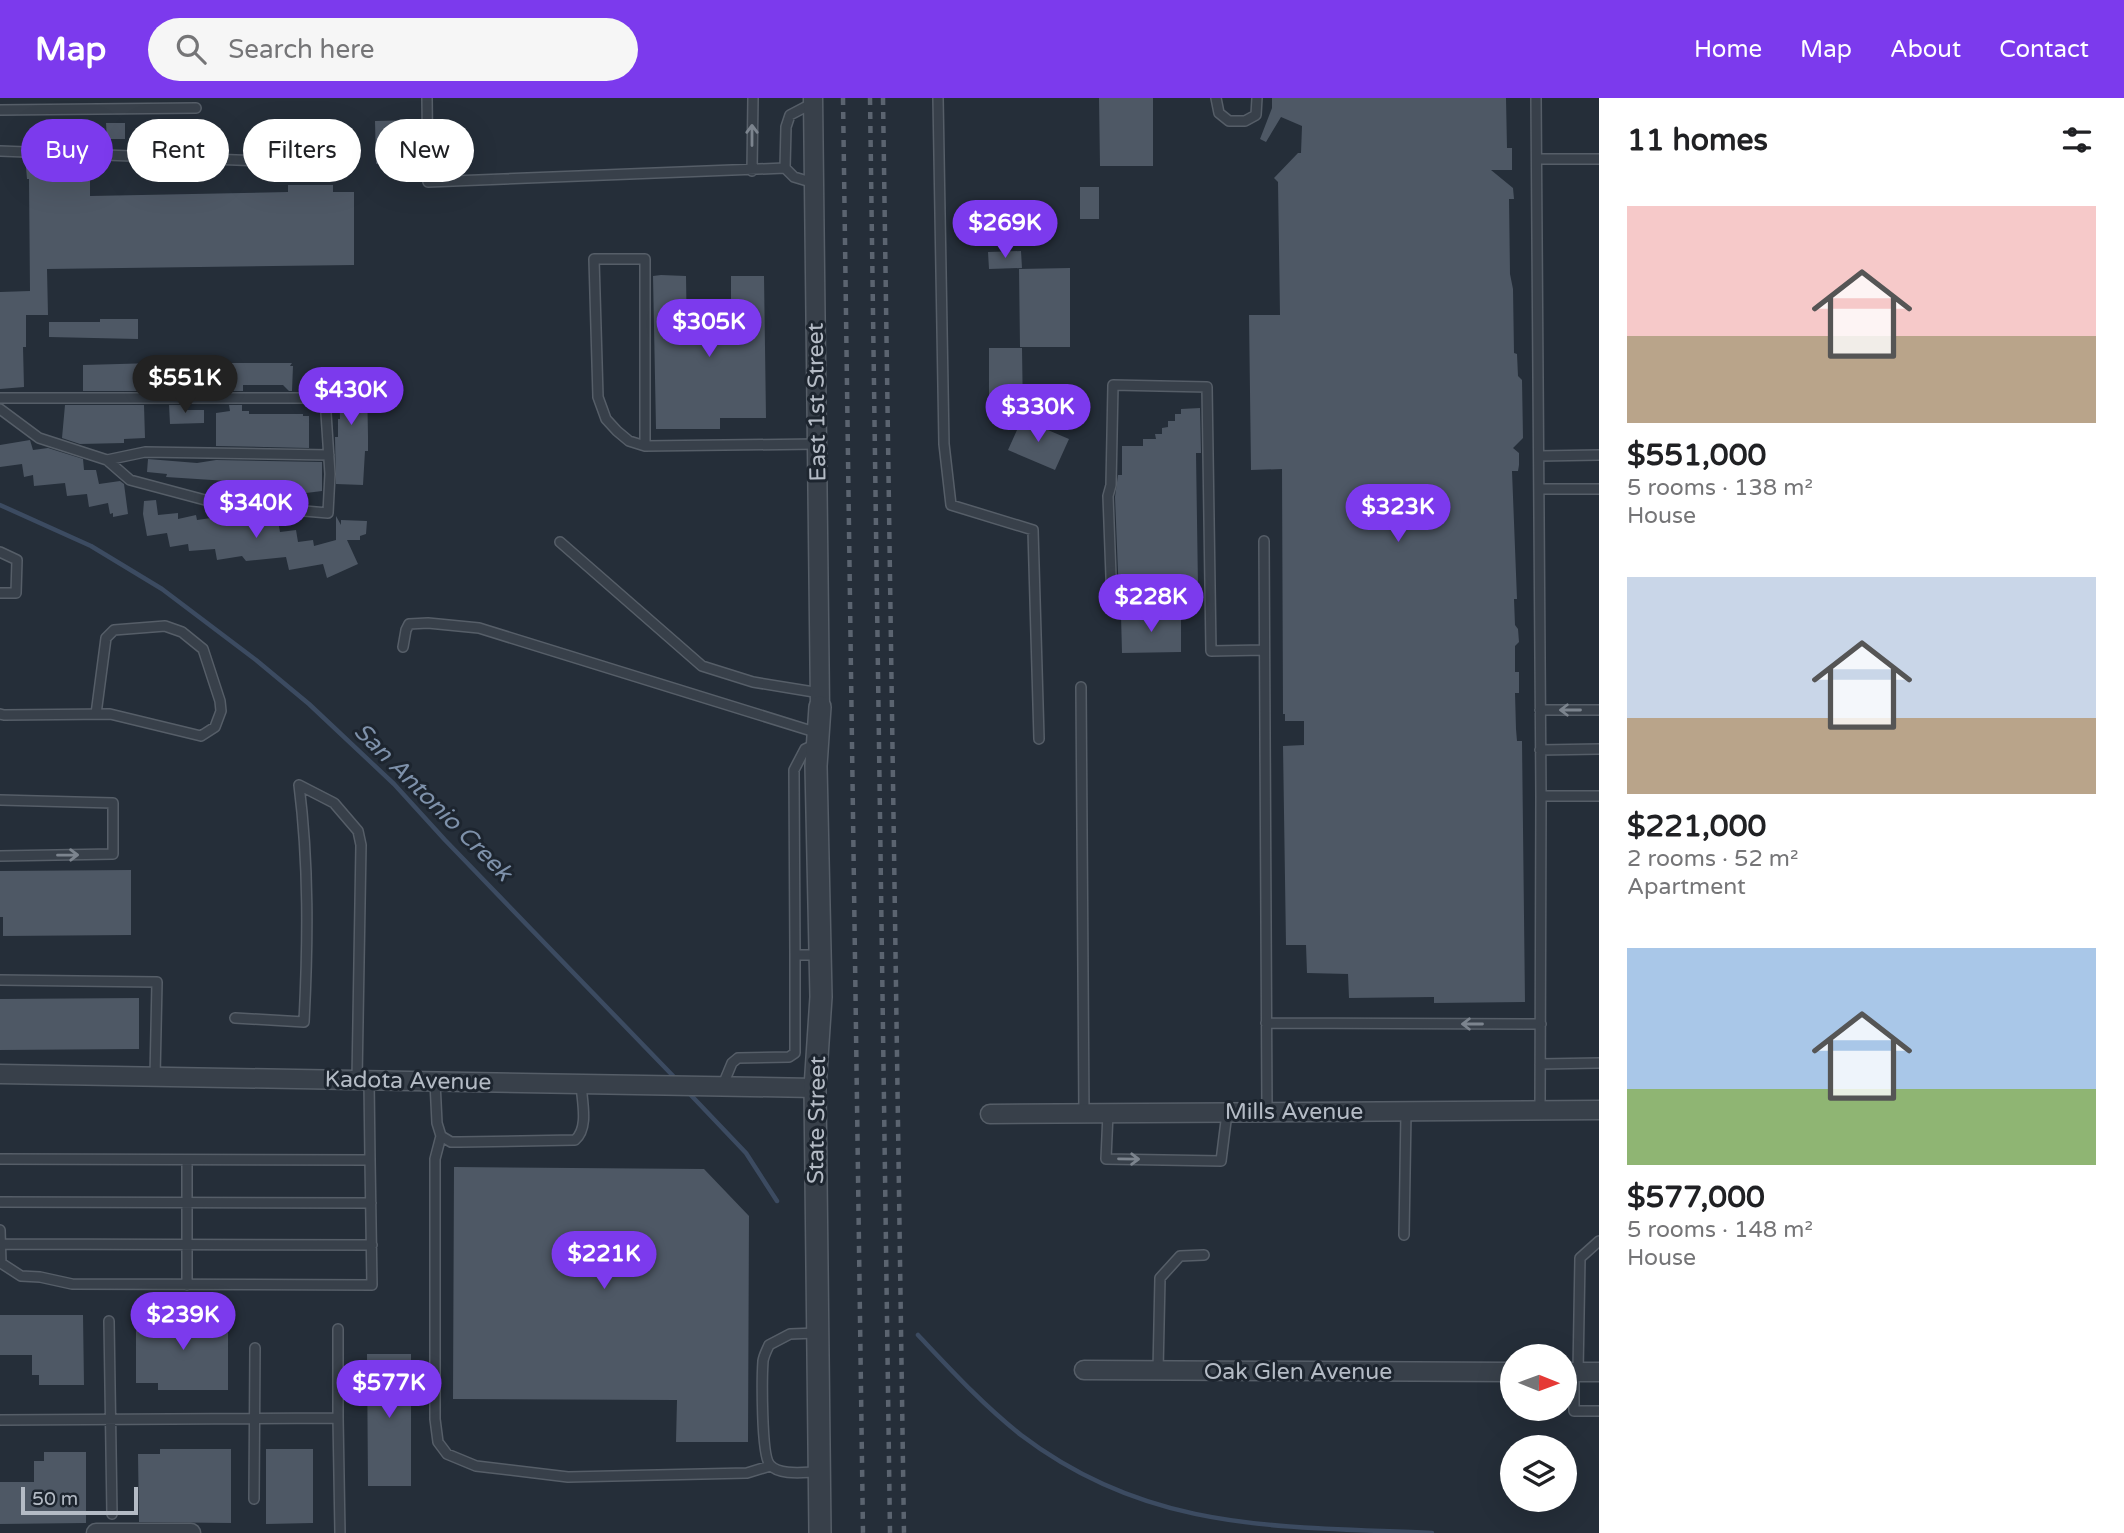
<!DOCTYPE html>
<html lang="en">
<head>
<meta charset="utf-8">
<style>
	:root { --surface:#fff; --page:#f6f6f6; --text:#202124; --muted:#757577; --accent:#7c3aed }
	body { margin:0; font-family:"Varela Round",sans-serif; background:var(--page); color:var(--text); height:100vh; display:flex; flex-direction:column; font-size:26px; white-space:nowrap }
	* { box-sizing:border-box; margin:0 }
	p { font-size:23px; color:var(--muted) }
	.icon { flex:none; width:38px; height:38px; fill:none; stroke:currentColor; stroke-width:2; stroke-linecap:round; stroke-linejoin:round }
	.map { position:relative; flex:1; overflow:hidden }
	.sheet { display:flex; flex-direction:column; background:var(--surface); width:525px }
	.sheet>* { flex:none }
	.guide { position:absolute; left:21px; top:21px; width:665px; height:63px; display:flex; gap:14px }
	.needle { width:46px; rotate:91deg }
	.controls { position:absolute; left:1500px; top:1246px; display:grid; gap:14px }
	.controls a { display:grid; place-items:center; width:77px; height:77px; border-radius:50%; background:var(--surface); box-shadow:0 7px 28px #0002; font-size:35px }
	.scale { position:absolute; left:21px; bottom:18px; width:117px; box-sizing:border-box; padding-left:7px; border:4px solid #b4bbc5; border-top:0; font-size:19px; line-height:24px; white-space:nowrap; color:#b4bbc5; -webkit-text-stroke:5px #1d252f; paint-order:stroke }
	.price { position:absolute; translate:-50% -60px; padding:0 16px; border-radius:24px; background:var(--accent); color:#fff; font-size:23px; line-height:46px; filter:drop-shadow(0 2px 4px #0008) }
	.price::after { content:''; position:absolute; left:50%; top:42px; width:21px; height:16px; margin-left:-10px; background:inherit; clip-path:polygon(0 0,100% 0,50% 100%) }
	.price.selected { background:#222; color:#fff }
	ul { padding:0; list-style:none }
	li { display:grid; align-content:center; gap:14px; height:371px; padding:0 28px }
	li span { display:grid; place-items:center; height:217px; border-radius:0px; color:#555 }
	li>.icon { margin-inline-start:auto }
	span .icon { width:126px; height:126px; fill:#fffc; stroke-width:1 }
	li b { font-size:30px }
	h2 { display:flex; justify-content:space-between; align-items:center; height:84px; padding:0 28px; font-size:30px }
	.pill { padding:0 24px; border-radius:32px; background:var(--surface); box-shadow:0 7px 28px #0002; font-size:24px; line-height:63px }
	.pill.selected { background:var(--accent); color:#fff }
	header { display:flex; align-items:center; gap:42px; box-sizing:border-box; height:98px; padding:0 35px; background:var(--accent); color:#fff }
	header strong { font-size:33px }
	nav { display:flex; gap:38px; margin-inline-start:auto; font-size:24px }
	.search { width:490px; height:63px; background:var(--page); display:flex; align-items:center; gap:18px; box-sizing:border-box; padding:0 24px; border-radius:38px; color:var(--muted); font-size:26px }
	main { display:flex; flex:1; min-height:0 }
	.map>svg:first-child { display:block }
</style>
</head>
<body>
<header>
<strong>Map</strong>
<div class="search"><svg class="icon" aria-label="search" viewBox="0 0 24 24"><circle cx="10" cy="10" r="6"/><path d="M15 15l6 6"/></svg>Search here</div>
<nav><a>Home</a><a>Map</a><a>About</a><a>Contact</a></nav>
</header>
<main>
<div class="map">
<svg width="1599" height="1435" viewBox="0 0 1599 1435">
	<rect width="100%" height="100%" fill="#252e39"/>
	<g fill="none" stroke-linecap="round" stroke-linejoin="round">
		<path stroke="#3c4b61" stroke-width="4.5" d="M0,407L91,448L162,491L256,562L309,606L394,686L445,742L677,982
			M687,993L746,1055L777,1103
			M918,1237C951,1272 983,1307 1021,1337C1150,1435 1279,1428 1432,1435"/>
	</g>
	<path fill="#4e5865" d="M1099,0H1153V68H1100Z
		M1272,0H1506L1507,50H1512V72H1491L1513,90L1514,101H1509L1510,176L1513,191L1514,255L1517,256L1518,278L1522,282L1523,340L1513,350L1519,355V367L1518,373H1512L1517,501H1514L1515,527L1518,531L1519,544L1515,548V574H1519V595H1515L1516,631L1517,643H1522L1525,904L1434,905V899L1349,900L1348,876L1307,875L1306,847H1286L1283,648L1304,647V623H1285V616H1283L1282,371L1251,372L1249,217H1280L1278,84L1274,80L1298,55H1301L1302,28L1281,19L1266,44L1260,41L1272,10Z
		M416,22V65L376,66L375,23Z
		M106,25H125V41H107Z
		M90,68V98L288,94V87H333V94H354V167L47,171L48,217H26V249H23L24,289L0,291V194L30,193L29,81H27L26,69Z
		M1080,89H1099V121H1080Z
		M1021,153L1022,170L989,171L988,154Z
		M1070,170V249H1020L1019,171Z
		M661,177L686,178L687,243L731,242V178H764L766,320H720V331H656L653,178Z
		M100,221H138V241L49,239V224H100Z
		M989,250H1022L1023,318H989Z
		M155,265H292L290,268H293L292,293H289L283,287H243V293H229L228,288H187V293H83V267Z
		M364,276L367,285L368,338V353H365L363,387L336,386L335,339H338V321H340L339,289H324L323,277Z
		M65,307H144L145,340L124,341V345L80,346L62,340Z
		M169,307H186V312H204V325L170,326Z
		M229,307H242V313H249V316H303V318H309V350L216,348V315L230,313Z
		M1200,310L1201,355H1196L1198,489H1169V502L1124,503L1119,499L1115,399L1118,377H1122V348H1143V341H1156L1155,336H1162V330L1168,329V323H1175V316H1181V311Z
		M1022,321L1069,341L1055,372L1008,352Z
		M30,342L33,352L48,350L83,361L84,372H96L99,386L120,383L124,386L128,416L113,419V415L110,416L108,405L89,409L87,396L67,398L65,385L34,388L33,377L24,379L22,366L0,369V347Z
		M148,361L197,365L216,362L322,364V393L298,396L243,394V384L166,379L167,376L147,374Z
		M156,402L158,417L178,415V421L196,417L197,422L225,418L226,426L244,422L245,427L278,423L280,434L296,432L298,444L313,442L314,448L336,442V418L341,427V422L367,423L366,436L360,438V442H347L358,466L327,480L323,466L289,472L286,459L246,463L242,458L217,462L215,451L189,453L188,446L170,449L167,435L147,438L143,416L144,403Z
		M1169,516V521L1181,520V554L1122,555L1121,517Z
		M131,772V837L3,838V819H0V773Z
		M139,900V951L0,952V901Z
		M454,1069L704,1071L749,1118L748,1344H676L677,1302L453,1301Z
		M0,1217H83L84,1287H39V1277H32V1257H0Z
		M136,1217H228V1292H158V1285H136Z
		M367,1256H411V1388H368Z
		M160,1351H231V1425L139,1424L138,1356H160Z
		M266,1351H313V1425L266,1426Z
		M44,1354H86V1425L0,1426V1384H34V1363H44Z"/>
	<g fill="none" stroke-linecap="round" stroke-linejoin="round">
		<g stroke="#565e68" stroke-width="12">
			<path id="service" d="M427,0L428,84L785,70
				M938,0L944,346L951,407L1033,432L1039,641
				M1216,0L1219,15L1229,23H1245L1256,17L1257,0
				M1536,0L1541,698
				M813,5L790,17L786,29L785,70L794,79L814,85
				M0,12L196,10
				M0,53L341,66
				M1537,61H1599
				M752,73L753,0
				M0,300H325L330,376L328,415L220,406L130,382L107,362L39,340L0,311
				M645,348V161H594L598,299L606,321L617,333L629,343L645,348L817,346
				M1539,358L1599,357
				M107,362L145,354L329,357
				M1539,391H1599
				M1264,443L1267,1014
				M560,444L702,568L753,584L820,595
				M0,454L17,462L16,495H0
				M1173,509L1122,510L1112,505L1108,398L1111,387L1113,287L1207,289L1211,553L1264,552
				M403,549L406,532L409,526L428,525L479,530L818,635
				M1081,589L1084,1015
				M1540,612H1599
				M0,616L4,617L110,616L201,638L215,629L221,613L220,603L203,551L182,534L165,528L114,532L106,540L96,616
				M816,646L805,651L794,672L795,857H820
				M1540,652L1599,651
				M0,702L113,705V756L0,758
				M0,882L157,884L155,979
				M235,920L304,924C308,845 309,766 299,687L334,705L358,733L361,747L357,982
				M1266,925L1541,926
				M1540,966L1599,965
				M369,983L370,1062
				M435,984L437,1025L441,1038L451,1044H460L575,1042C589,1030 582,1004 581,986
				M722,989L732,965L738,960L789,959L795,955V857
				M1540,1013L1541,698H1599
				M1108,1015L1106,1061L1221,1063L1227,1015
				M441,1038L435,1061V1321L438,1344L447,1356L476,1368L568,1379L747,1375L770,1368
				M0,1061L370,1062L372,1187L72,1186L40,1179L21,1178L1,1165L0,1132
				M0,1104L371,1105
				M1404,1137L1406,1014
				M1,1146L372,1147
				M187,1187V1062
				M109,1223L112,1416
				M338,1231V1320
				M816,1235L790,1236L769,1247C767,1252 764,1257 763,1263C762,1278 761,1358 770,1367C780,1378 805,1374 818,1374
				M1158,1273L1160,1180L1180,1158L1204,1157
				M1574,1274V1313H1599
				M1578,1274L1580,1160L1599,1143
				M0,1322L338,1320L340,1435
				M254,1401L255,1250"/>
		</g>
		<g stroke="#565e68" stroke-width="21">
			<path id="minor" d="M813,0L820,609
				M0,976L815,990
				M990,1016L1599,1012
				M1084,1272L1512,1274
				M1564,1274H1599
				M96,1435H191"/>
		</g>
		<g stroke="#565e68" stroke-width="24">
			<path id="tertiary" d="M820,1435L815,990L821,899L816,668L820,609"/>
		</g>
		<use href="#service" stroke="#38404a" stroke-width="9"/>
		<use href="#minor" stroke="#38404a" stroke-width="18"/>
		<use href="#tertiary" stroke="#38404a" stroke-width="21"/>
		<path stroke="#5b6470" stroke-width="4.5" stroke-dasharray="7 7" stroke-linecap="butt" d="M843,0L863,1435
			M870,0L890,1435
			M883,0L904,1435"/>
	</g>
	<defs><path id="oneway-shaft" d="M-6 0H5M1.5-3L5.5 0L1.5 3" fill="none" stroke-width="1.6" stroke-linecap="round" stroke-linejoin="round" transform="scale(1.75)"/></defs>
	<g stroke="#7c848e">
		<use href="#oneway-shaft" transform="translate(752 37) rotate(-90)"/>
		<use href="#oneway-shaft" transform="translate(1570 612) rotate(180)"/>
		<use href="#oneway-shaft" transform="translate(68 757) rotate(-1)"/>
		<use href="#oneway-shaft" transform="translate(1472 926) rotate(-180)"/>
		<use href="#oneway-shaft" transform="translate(1129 1061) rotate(1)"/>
	</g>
	<g text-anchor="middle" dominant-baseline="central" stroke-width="6" stroke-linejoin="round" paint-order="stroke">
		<g font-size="23" fill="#b4bbc5" stroke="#1d252f">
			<text transform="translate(817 304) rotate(-91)">East 1st Street</text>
			<text transform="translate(408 983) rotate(1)">Kadota Avenue</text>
			<text x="1294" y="1014">Mills Avenue</text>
			<text transform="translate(817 1022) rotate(-89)">State Street</text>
			<text x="1298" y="1274">Oak Glen Avenue</text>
		</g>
		<g font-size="24" font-style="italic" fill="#7e91aa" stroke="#1d252f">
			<text transform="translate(433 704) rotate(45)">San Antonio Creek</text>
		</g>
	</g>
</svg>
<div class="controls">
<a><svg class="needle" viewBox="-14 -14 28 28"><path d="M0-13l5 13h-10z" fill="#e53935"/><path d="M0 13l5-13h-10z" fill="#757577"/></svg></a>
<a><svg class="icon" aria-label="layers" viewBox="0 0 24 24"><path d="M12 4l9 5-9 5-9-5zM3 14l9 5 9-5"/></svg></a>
</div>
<div class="scale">50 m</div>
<b class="price" style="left:1005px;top:162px">$269K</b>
<b class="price" style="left:709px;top:261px">$305K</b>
<b class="price selected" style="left:185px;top:317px">$551K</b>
<b class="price" style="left:351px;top:329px">$430K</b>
<b class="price" style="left:1038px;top:346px">$330K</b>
<b class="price" style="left:256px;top:442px">$340K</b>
<b class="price" style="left:1398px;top:446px">$323K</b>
<b class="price" style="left:1151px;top:536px">$228K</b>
<b class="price" style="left:604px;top:1193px">$221K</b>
<b class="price" style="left:183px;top:1254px">$239K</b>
<b class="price" style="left:389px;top:1322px">$577K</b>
<div class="guide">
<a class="pill selected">Buy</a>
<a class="pill">Rent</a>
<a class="pill">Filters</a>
<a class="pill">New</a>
</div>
</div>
<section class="sheet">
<h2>11 homes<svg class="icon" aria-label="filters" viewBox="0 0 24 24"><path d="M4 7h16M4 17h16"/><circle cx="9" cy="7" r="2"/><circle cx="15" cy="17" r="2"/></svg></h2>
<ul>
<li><span style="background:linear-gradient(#f6c9c9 60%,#b9a48a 0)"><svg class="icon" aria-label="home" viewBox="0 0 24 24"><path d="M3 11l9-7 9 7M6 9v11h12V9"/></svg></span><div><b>$551,000</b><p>5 rooms · 138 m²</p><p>House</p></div></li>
<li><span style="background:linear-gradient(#c9d6e8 65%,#b9a48a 0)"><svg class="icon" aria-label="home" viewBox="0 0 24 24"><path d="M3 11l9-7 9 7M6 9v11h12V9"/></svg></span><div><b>$221,000</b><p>2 rooms · 52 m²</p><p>Apartment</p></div></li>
<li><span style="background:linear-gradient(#a9c7e8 65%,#8fb573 0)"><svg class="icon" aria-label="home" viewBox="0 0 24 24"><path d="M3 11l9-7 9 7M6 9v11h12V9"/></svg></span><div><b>$577,000</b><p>5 rooms · 148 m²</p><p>House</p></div></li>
</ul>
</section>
</main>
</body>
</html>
